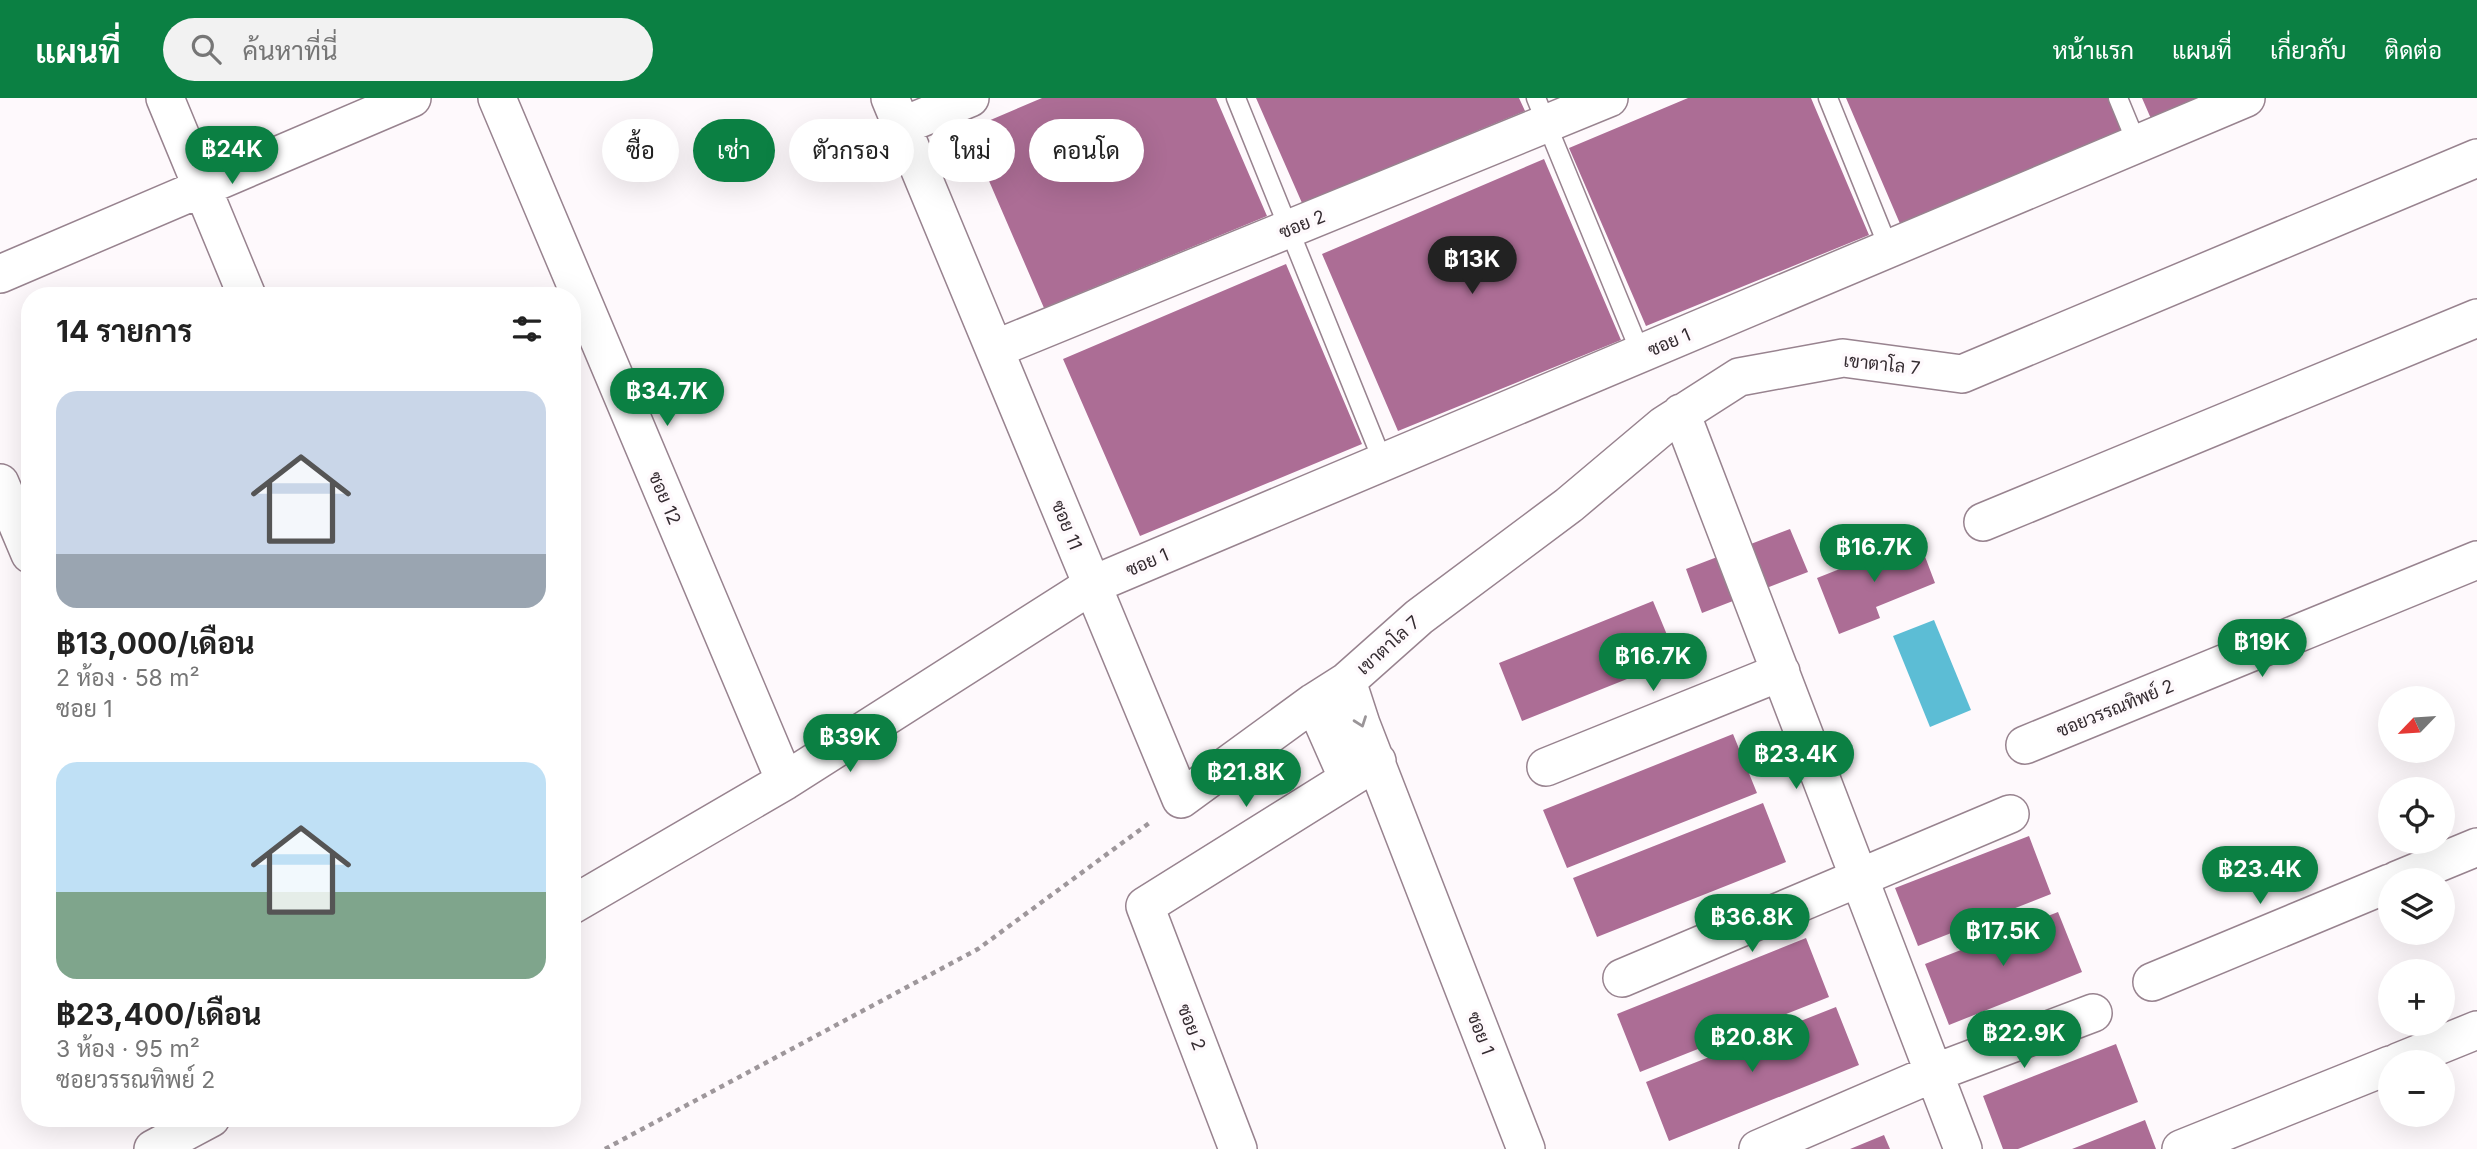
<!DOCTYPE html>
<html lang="th">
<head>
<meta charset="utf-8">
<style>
	:root { --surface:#fff; --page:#f2f2f2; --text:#222; --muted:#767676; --accent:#0b8043 }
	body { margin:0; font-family:Inter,Sarabun,sans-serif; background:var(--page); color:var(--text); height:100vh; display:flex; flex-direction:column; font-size:26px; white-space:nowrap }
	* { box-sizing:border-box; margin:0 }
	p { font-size:23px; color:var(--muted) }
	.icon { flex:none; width:38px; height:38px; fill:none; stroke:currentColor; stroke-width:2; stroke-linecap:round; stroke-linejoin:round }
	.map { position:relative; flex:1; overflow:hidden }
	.details { position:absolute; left:21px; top:189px; width:560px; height:840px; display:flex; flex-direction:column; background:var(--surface); border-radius:28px; box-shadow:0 7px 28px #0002 }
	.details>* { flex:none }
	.hud { position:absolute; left:602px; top:21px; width:665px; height:63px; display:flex; gap:14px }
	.needle { width:46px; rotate:245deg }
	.fabs { position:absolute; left:2378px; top:588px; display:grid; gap:14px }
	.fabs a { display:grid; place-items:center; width:77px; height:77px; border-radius:50%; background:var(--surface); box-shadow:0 7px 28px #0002; font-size:35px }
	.price { position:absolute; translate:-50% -60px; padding:0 16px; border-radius:24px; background:var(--accent); color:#fff; font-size:23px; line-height:46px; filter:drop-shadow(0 2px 4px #0008) }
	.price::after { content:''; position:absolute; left:50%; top:42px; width:21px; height:16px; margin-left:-10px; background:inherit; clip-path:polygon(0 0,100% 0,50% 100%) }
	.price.on { background:#222; color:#fff }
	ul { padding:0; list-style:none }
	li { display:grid; align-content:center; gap:14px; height:371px; padding:0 35px }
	li span { display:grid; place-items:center; height:217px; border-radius:21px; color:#555 }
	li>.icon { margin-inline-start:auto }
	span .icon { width:126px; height:126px; fill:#fffc; stroke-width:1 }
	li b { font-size:30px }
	h2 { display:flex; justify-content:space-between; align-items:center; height:84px; padding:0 35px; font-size:30px }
	.pill { padding:0 24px; border-radius:32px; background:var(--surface); box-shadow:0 7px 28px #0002; font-size:24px; line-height:63px }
	.pill.on { background:var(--accent); color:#fff }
	header { display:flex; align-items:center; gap:42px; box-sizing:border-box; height:98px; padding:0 35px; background:var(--accent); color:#fff }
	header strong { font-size:33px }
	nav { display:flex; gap:38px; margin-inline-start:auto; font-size:24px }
	.search { width:490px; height:63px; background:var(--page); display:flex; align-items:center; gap:18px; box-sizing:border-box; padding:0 24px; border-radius:38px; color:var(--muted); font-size:26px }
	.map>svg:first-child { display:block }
</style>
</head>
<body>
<header>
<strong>แผนที่</strong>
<div class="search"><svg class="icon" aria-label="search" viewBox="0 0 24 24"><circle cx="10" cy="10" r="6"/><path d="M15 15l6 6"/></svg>ค้นหาที่นี่</div>
<nav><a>หน้าแรก</a><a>แผนที่</a><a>เกี่ยวกับ</a><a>ติดต่อ</a></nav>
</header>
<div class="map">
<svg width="2477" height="1051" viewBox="0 0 2477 1051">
	<rect width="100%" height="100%" fill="#fef9fc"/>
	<path fill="#5cbdd5" d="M1934,522L1971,612L1930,629L1893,538Z"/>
	<path fill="#ac6d95" d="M1042,0H1216L1267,118L1044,210L967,32Z
		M1256,0H1519L1525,13L1302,105Z
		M1688,0H1811L1869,137L1646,228L1569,50Z
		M1846,0H2109L2124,37L1901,128Z
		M2142,0H2207L2152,23Z
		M1544,61L1621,242L1398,333L1322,156Z
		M1286,166L1362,346L1140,438L1063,261Z
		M1790,431L1808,474L1702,515L1686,471Z
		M1918,440L1935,485L1876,509L1880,520L1839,536L1817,480Z
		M1653,503L1677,561L1522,623L1499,565Z
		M1733,636L1757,695L1567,770L1543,712Z
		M1763,705L1786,764L1597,839L1573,780Z
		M2029,738L2051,796L1918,848L1895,790Z
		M2058,814L2082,874L1949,927L1925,866Z
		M1806,840L1829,899L1640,974L1617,916Z
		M1836,909L1859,967L1669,1043L1646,984Z
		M2116,946L2138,1004L2018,1051H2003L1983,998Z
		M2145,1022L2156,1051H2072Z
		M1884,1037L1890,1051H1850Z"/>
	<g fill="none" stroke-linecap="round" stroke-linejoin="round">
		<g stroke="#98838f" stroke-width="21">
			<path id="lane" d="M1236,0L1383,364
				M1536,0L1641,256
				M1828,0L1889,151
				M2118,0L2137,46"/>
		</g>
		<g stroke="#98838f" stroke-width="40">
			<path id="street" d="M165,0L247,198
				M497,0L785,683
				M890,0L1181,701L1314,604L1347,583L1419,519L1569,407L1664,327L1739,279L1843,260L1962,276L2477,60
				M902,28L970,0
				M0,176L412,0
				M995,251L1609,0
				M1681,315L1963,1051
				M0,385L30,456
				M1983,424L2477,220
				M1347,583L1361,626L1526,1051
				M1314,604L1348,681
				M2025,647L2477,462
				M1546,669L1781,574
				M2397,782L2477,749
				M572,807L785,683L1092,487L2246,0
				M1622,880L2010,716
				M2152,884L2390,785
				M2398,964L2477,932
				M153,1051L211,1020
				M1238,1051L1145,808L1377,663
				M1758,1051L1934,975L2093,915
				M2181,1051L2390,967"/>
		</g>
		<path stroke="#9e979b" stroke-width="4.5" stroke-dasharray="5 5" stroke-linecap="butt" d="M605,1051L978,851L1152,723"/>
		<use href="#lane" stroke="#fff" stroke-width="18"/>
		<use href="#street" stroke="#fff" stroke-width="37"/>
	</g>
	<defs><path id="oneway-chevron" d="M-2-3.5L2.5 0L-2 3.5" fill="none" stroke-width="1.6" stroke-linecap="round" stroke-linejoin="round" transform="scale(1.75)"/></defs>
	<use stroke="#9a9598" href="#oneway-chevron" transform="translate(1361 624) rotate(70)"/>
	<g text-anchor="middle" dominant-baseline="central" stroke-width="7" stroke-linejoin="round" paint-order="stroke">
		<g font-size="18" fill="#342b30" stroke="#fef9fc">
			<text transform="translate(1302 126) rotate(-22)">ซอย 2</text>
			<text transform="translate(1669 244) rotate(-23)">ซอย 1</text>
			<text transform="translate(1882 266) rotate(6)">เขาตาโล 7</text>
			<text transform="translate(665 400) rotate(67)">ซอย 12</text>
			<text transform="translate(1067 427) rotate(68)">ซอย 11</text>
			<text transform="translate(1147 464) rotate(-23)">ซอย 1</text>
			<text transform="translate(1388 547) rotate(-42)">เขาตาโล 7</text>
			<text transform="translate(2115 610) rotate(-22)">ซอยวรรณทิพย์ 2</text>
			<text transform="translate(1192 929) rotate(69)">ซอย 2</text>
			<text transform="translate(1481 935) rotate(69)">ซอย 1</text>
		</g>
	</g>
</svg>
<div class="fabs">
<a><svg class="needle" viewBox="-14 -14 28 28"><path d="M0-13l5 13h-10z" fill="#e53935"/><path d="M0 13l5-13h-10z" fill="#767676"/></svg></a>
<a><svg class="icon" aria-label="locate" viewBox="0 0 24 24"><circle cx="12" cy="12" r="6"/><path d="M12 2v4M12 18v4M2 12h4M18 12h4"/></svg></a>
<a><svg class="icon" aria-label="layers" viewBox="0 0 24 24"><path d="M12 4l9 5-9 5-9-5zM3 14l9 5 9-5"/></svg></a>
<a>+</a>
<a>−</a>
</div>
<b class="price" style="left:232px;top:88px">฿24K</b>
<b class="price on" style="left:1472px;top:198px">฿13K</b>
<b class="price" style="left:667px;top:330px">฿34.7K</b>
<b class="price" style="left:1874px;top:486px">฿16.7K</b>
<b class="price" style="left:2262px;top:581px">฿19K</b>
<b class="price" style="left:1653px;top:595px">฿16.7K</b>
<b class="price" style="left:850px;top:676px">฿39K</b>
<b class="price" style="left:1796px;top:693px">฿23.4K</b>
<b class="price" style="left:1246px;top:711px">฿21.8K</b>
<b class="price" style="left:2260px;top:808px">฿23.4K</b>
<b class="price" style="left:1752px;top:856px">฿36.8K</b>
<b class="price" style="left:2003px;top:870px">฿17.5K</b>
<b class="price" style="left:2024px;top:972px">฿22.9K</b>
<b class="price" style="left:1752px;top:976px">฿20.8K</b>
<div class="hud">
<a class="pill">ซื้อ</a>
<a class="pill on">เช่า</a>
<a class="pill">ตัวกรอง</a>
<a class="pill">ใหม่</a>
<a class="pill">คอนโด</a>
</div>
<section class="details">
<h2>14 รายการ<svg class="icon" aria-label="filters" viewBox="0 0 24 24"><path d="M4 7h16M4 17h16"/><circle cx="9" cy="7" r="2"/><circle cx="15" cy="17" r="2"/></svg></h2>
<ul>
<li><span style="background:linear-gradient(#c9d6e8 75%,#9aa5b1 0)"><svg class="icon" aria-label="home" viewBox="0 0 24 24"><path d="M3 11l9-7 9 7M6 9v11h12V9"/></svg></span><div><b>฿13,000/เดือน</b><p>2 ห้อง · 58 m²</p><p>ซอย 1</p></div></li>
<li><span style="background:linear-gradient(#bfe0f5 60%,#7fa58c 0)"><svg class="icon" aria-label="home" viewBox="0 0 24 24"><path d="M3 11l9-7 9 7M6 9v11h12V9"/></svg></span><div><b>฿23,400/เดือน</b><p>3 ห้อง · 95 m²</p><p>ซอยวรรณทิพย์ 2</p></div></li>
</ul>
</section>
</div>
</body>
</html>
